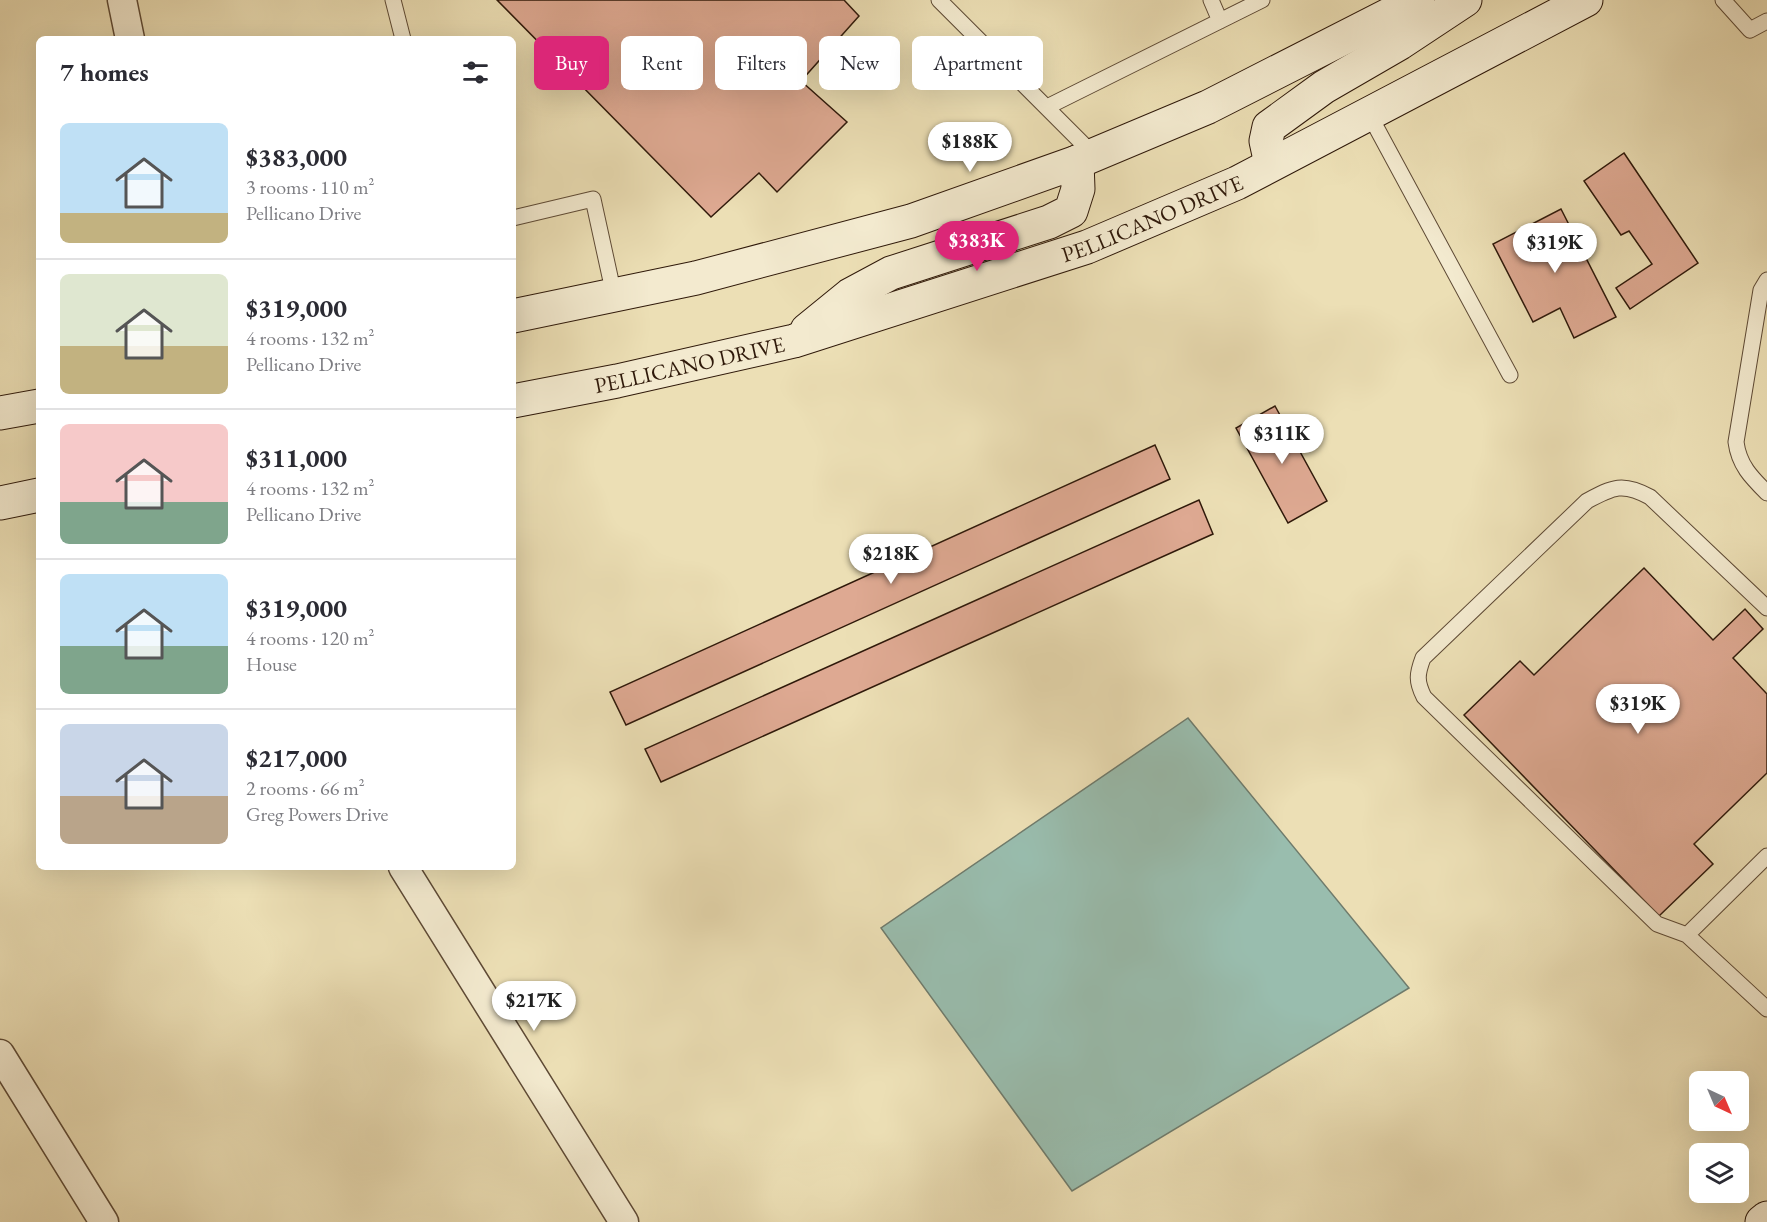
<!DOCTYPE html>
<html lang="en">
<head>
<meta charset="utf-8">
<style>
	:root { --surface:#fff; --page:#f7f7f7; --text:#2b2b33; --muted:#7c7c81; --line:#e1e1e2; --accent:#db2777 }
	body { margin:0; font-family:"EB Garamond",serif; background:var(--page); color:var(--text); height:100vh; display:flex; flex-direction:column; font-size:22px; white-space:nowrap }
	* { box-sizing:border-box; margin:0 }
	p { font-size:20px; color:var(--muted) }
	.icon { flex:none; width:33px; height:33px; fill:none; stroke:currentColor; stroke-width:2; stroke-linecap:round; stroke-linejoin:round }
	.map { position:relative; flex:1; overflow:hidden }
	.sheet { position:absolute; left:36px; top:36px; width:480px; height:834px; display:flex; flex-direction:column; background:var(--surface); border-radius:9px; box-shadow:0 6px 24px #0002 }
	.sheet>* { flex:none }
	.guide { position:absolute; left:534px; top:36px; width:570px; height:54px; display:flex; gap:12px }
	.needle { width:39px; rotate:136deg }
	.buttons { position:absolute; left:1689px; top:1071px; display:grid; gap:12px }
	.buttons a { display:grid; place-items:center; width:60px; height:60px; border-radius:9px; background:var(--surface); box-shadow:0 6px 24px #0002; font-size:30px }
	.price { position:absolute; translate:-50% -51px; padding:0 14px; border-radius:21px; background:#fff; color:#222; font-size:20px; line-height:39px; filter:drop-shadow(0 2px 3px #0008) }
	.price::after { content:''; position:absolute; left:50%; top:36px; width:18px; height:14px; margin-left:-9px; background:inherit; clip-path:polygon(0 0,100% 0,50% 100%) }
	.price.current { background:var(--accent); color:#fff }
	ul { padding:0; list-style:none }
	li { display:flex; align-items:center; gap:18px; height:150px; padding:0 24px }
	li+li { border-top:2px solid var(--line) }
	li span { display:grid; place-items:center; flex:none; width:168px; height:120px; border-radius:9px; color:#555 }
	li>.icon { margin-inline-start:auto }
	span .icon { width:72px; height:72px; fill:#fffc; stroke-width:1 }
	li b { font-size:26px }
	h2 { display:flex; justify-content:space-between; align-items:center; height:72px; padding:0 24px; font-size:26px }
	.pill { padding:0 21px; border-radius:9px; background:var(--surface); box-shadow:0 6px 24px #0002; font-size:21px; line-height:54px }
	.pill.current { background:var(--accent); color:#fff }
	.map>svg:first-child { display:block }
</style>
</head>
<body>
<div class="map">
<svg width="1767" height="1222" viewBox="0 0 1767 1222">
	<rect width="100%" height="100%" fill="#ecdfb5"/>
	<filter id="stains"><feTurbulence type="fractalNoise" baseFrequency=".00333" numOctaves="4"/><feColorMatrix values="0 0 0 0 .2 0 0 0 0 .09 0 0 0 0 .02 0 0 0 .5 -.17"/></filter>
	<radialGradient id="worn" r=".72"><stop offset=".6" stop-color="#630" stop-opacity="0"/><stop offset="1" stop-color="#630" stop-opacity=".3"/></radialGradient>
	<path fill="#99bdae" stroke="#6f7b6c" stroke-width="1.5" d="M1188,718L1409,988L1072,1191L881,928Z"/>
	<path fill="#dea992" stroke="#2f190a" stroke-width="1.5" d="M497,0H844L859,16L801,81L847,122L777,192L759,173L711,217Z
		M1624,153L1698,263L1630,309L1616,288L1652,264L1629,231L1621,235L1584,181Z
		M1561,209L1616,317L1574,338L1560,308L1533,322L1493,244Z
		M1275,406L1327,501L1288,523L1236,428Z
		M1155,445L1170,479L626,725L610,692Z
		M1199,500L1213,534L661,782L645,749Z
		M1644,568L1713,640L1745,609L1763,629L1733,658L1767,694V773L1694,844L1713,864L1659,916L1464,715L1520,661L1534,675Z"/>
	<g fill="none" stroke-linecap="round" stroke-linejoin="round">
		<g stroke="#5e4a35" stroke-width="17">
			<path id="lane" d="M393,0L403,39
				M939,0L1094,155
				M1211,0L1220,21
				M1723,0L1750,30L1767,21
				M1047,107L1262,0
				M1369,114L1510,375
				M513,218L593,199L614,295
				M1767,280L1761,290L1736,442C1739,465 1751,477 1767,493
				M1767,608L1650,497C1623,482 1613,487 1587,501L1423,658C1417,674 1416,681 1424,697L1657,924L1687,935L1767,1009
				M1687,935L1767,856"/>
		</g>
		<g stroke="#5e4a35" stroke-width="31">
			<path id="street" d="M122,0L130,39
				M403,867L624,1222
				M0,1054L104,1222"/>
		</g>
		<g stroke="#2f190a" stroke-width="35">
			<g id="secondary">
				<path d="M1271,164L1266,141L1269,127L1324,87L1400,43L1465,0"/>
				<path d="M513,316L696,278L911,221L1077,162L1208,107L1418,0"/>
				<path d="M807,330L850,295L891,273L1049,222L1071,211L1078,189L1077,162"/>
				<path id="s1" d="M513,401L617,381L794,341L1087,247L1237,183L1586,0"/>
				<path d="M0,413L39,406"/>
				<path d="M0,503L39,495"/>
				<path d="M1762,1222L1767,1218"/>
			</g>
		</g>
		<use href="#lane" stroke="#f3eacf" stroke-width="15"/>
		<use href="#street" stroke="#f3eacf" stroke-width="28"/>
		<use href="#secondary" stroke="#f3eacf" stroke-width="33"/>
	</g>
	<g text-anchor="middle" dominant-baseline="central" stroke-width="5" stroke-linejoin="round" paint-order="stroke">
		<g font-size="22" fill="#2f190a" stroke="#f3eacf">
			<text stroke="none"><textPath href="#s1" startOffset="666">PELLICANO DRIVE</textPath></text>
			<text stroke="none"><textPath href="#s1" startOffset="180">PELLICANO DRIVE</textPath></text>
		</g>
	</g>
	<rect width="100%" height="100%" filter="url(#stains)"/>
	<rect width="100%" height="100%" fill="url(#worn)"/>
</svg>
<div class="buttons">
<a><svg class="needle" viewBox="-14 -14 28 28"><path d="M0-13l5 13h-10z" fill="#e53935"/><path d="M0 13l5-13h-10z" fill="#7c7c81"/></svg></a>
<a><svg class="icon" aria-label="layers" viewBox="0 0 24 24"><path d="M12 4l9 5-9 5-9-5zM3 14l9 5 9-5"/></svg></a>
</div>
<b class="price" style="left:970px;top:173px">$188K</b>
<b class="price current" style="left:977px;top:272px">$383K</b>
<b class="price" style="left:1555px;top:274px">$319K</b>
<b class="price" style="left:1282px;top:465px">$311K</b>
<b class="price" style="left:891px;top:585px">$218K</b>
<b class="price" style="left:1638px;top:735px">$319K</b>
<b class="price" style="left:534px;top:1032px">$217K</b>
<div class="guide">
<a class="pill current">Buy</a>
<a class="pill">Rent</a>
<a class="pill">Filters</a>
<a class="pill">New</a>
<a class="pill">Apartment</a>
</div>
<section class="sheet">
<h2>7 homes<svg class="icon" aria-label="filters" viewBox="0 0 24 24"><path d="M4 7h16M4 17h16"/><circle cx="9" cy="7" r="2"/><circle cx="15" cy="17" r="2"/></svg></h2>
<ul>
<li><span style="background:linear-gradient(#bfe0f5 75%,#c2b280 0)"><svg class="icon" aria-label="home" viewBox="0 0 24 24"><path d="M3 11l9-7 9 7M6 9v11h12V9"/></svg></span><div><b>$383,000</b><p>3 rooms · 110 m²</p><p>Pellicano Drive</p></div></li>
<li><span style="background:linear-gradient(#dfe7d0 60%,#c2b280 0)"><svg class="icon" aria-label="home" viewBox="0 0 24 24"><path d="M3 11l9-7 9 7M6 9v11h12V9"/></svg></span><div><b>$319,000</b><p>4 rooms · 132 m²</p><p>Pellicano Drive</p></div></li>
<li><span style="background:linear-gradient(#f6c9c9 65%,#7fa58c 0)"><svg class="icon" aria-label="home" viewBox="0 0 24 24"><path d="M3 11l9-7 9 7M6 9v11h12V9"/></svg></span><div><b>$311,000</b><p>4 rooms · 132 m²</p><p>Pellicano Drive</p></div></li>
<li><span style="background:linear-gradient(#bfe0f5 60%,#7fa58c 0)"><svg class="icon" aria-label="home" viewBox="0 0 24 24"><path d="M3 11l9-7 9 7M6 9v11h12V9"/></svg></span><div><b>$319,000</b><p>4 rooms · 120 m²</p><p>House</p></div></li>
<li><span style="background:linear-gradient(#c9d6e8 60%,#b9a48a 0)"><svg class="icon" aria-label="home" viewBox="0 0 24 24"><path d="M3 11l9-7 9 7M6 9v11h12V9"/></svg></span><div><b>$217,000</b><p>2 rooms · 66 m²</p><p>Greg Powers Drive</p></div></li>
</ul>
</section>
</div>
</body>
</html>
